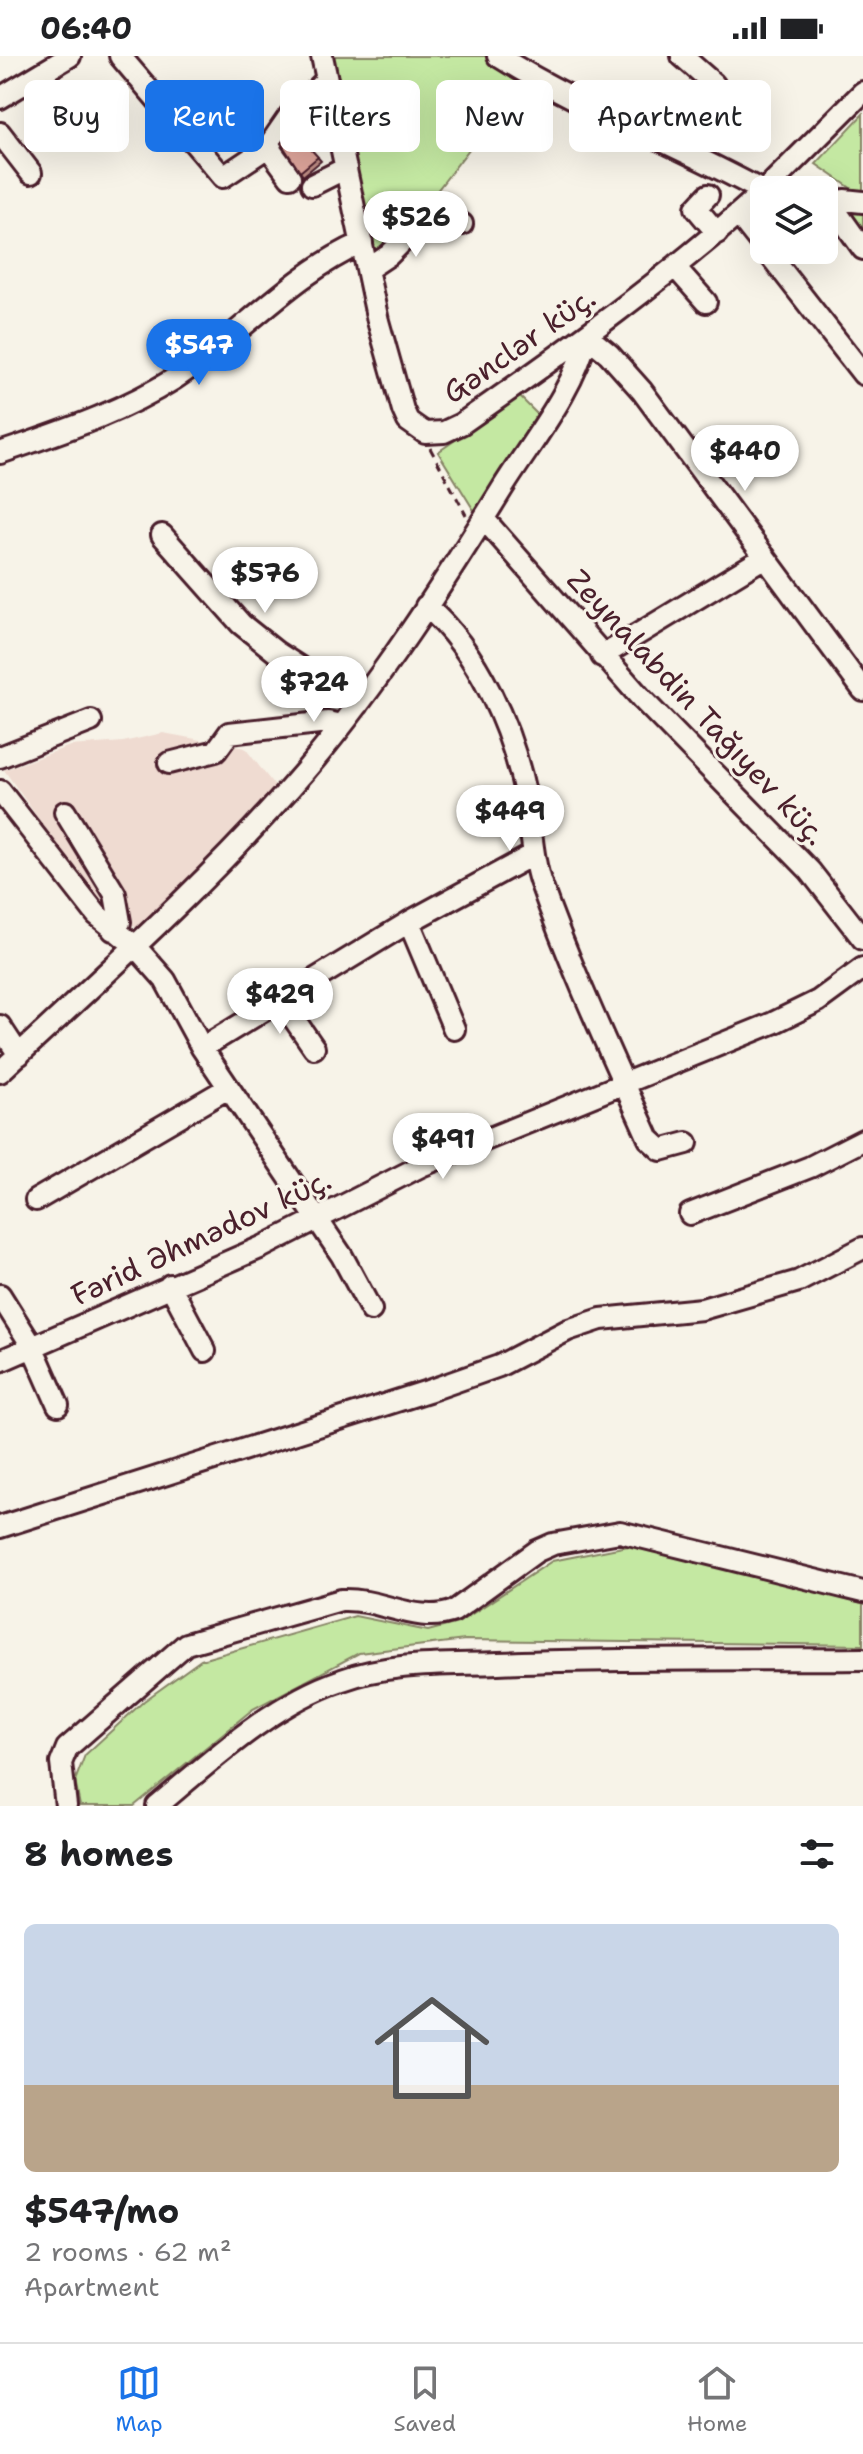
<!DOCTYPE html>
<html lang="en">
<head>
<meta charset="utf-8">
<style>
	:root { --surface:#fff; --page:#f6f6f6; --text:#202124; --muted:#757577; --line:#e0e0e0; --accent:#1a73e8 }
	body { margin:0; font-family:"Shantell Sans",sans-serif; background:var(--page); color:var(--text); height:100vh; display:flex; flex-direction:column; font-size:30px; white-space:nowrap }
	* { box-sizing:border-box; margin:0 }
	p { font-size:26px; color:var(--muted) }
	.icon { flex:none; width:44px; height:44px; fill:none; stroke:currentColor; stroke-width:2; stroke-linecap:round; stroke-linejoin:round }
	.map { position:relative; height:1750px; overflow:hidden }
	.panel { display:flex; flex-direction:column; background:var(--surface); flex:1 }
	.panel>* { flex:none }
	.hud { position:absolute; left:24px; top:24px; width:816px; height:72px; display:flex; gap:16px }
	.buttons { position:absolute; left:750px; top:120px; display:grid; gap:16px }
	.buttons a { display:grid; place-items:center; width:88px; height:88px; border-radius:12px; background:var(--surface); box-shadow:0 8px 32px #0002; font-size:40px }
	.price { position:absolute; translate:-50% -68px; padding:0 18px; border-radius:28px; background:#fff; color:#222; font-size:26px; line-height:52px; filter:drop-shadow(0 2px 4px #0008) }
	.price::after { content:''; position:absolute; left:50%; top:48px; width:24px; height:18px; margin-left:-12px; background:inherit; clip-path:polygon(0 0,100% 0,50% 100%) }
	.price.selected { background:var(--accent); color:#fff }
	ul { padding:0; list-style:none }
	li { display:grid; align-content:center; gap:16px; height:424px; padding:0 24px }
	li span { display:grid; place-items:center; height:248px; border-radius:12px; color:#555 }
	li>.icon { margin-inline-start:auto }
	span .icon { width:144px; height:144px; fill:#fffc; stroke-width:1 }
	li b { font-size:34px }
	h2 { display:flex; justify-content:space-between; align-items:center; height:96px; padding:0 24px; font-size:34px }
	.tag { padding:0 28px; border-radius:12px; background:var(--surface); box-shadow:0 8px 32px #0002; font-size:28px; line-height:72px }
	.tag.selected { background:var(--accent); color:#fff }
	.status { display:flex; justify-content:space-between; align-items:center; height:56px; padding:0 40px; background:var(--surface); direction:ltr }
	.status svg { height:22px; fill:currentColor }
	.tab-bar { display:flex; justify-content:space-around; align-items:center; height:112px; border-top:2px solid var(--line); background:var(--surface); font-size:22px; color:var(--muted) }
	.tab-bar a { display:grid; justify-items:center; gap:4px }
	.tab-bar .selected { color:var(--accent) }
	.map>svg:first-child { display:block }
</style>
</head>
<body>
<div class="status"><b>06:40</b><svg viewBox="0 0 49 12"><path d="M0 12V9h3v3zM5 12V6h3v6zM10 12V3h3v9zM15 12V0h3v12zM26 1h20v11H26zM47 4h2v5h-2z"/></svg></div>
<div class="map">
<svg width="863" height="1750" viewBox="0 0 863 1750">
	<rect width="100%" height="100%" fill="#f7f3e8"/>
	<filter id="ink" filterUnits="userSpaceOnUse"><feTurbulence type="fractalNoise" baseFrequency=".0125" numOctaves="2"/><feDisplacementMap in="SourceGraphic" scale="16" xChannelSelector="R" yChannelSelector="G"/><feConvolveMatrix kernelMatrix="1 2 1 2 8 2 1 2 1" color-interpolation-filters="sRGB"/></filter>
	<g filter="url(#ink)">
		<path fill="#efdbd1" d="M163,677L245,692L277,733L142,873L109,862L4,714L70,690L123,686Z"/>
		<path fill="#c4e8a2" stroke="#878466" stroke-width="2" d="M330,0H487L520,27L389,197L376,202L344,83Z
			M863,58V185L842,156L855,135L816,108Z
			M519,340L537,358L475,456L438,396Z
			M633,1489L863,1548V1589L465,1584L359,1597L253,1653L134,1750H80L75,1725L85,1699L144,1645L201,1604L355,1560L428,1575L458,1567L552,1505Z"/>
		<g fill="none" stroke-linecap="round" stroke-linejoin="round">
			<g stroke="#4a1f2b" stroke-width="26">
				<path id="minor" d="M120,0L223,121L268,91L290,59L327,23
					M322,0L378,265L403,354L408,365L425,377L444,376L461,368C566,295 669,221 764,135
					M498,0C583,53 677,88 764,136
					M0,42L70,0
					M0,77L31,117
					M268,91L290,121
					M681,92L714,28L682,0
					M312,129L346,112
					M765,134L863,36
					M708,139L696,152L717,177
					M824,147L831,148L863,193
					M831,148L844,144L863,146
					M738,158L764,191
					M766,194L863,318
					M676,212L706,246
					M368,213L389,199L427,161L435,158L445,159L462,168
					M0,397C60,376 120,357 174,323C238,282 291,218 362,187
					M484,463L641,642L810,815L863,883
					M162,479L241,568L276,596L358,649
					M426,550C479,596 512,673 526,741C532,770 531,797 540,825C571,913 611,998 649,1083L661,1094L687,1087
					M602,600L765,501
					M0,701L91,665
					M169,707L216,695L229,677L328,666L342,669
					M0,735L97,859L135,890L165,924L202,992L342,1200L371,1254
					M65,756L115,838L120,866L113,874
					M409,866L454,973
					M281,944L314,992
					M0,970L19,999
					M202,992L409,866L532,799
					M0,1016C104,919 212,823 305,715C379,628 442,530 502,433C531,386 574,335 587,280L609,298L642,335L863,634
					M36,1144L228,1032
					M690,1158L810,1111L863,1084
					M170,1229L205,1295
					M0,1239L32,1290L58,1349
					M0,1305L262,1191L421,1110L773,967L818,945L863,912
					M0,1471L428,1335L499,1310L568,1274L601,1263L702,1253L799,1225L863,1192
					M66,1750L61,1707L67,1692L186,1588L341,1544C381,1542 417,1569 454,1555L537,1495L553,1488L620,1476L863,1536
					M157,1750C212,1704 273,1647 342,1624C391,1606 446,1609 498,1607C620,1602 742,1604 863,1603"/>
			</g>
			<path stroke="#4a1f2b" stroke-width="3" stroke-dasharray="8 6" stroke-linecap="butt" d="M430,392L466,459"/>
			<use href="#minor" stroke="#f7f3e8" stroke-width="20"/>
		</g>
		<path fill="#be8d84" stroke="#4a1f2b" stroke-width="2" d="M314,47L322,63L301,82L321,105L303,120L281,87Z"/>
		<path fill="#dda49a" stroke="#4a1f2b" stroke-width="2" d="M314,47L319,59L298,79L318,101L300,116L281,87Z"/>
	</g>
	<g text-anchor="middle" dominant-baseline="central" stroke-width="6" stroke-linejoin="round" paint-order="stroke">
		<g font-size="30" fill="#4a1f2b" stroke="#f7f3e8">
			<text transform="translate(519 289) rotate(-35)">Gənclər küç.</text>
			<text transform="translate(697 651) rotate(47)">Zeynalabdin Tağıyev küç.</text>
			<text transform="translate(201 1181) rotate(-25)">Fərid Əhmədov küç.</text>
		</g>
	</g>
</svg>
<div class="buttons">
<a><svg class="icon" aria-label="layers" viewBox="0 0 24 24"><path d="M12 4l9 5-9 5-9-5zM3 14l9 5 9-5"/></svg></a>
</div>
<b class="price" style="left:416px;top:203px">$526</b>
<b class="price selected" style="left:199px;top:331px">$547</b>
<b class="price" style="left:745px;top:437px">$440</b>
<b class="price" style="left:265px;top:559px">$576</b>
<b class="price" style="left:314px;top:668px">$724</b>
<b class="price" style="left:510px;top:797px">$449</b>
<b class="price" style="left:280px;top:980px">$429</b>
<b class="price" style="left:443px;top:1125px">$491</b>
<div class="hud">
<a class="tag">Buy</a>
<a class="tag selected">Rent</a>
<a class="tag">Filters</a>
<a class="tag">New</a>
<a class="tag">Apartment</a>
</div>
</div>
<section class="panel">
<h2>8 homes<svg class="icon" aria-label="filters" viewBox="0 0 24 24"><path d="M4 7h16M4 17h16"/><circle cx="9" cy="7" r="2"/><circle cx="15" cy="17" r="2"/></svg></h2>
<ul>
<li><span style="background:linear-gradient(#c9d6e8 65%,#b9a48a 0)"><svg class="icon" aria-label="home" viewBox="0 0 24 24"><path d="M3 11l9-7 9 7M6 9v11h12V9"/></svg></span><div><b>$547/mo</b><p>2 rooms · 62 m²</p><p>Apartment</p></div></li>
</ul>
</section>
<nav class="tab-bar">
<a class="selected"><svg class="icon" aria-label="map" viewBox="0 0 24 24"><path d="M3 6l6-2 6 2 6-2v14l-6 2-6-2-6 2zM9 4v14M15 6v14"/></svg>Map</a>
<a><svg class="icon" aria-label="saved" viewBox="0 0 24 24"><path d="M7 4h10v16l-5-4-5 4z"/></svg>Saved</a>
<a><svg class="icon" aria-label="home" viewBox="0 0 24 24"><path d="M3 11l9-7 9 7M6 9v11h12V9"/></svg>Home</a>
</nav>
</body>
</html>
